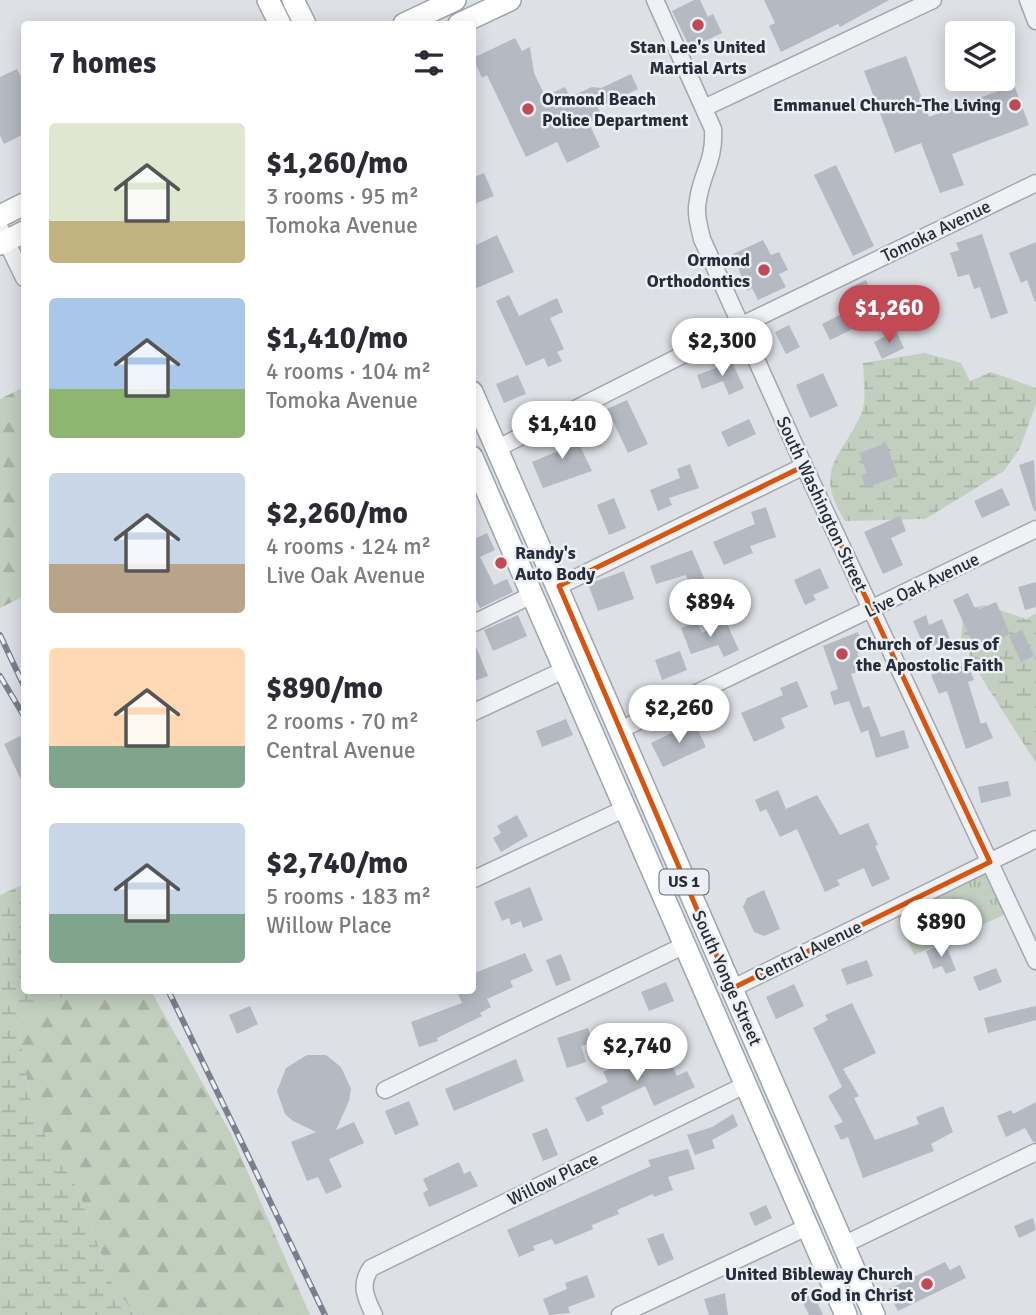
<!DOCTYPE html>
<html lang="en">
<head>
<meta charset="utf-8">
<style>
	:root { --surface:#fff; --page:#f7f7f7; --text:#2b2b33; --muted:#7c7c81; --accent:#c24a55 }
	body { margin:0; font-family:Signika,sans-serif; background:var(--page); color:var(--text); height:100vh; display:flex; flex-direction:column; font-size:26px; white-space:nowrap }
	* { box-sizing:border-box; margin:0 }
	p { font-size:23px; color:var(--muted) }
	.icon { flex:none; width:38px; height:38px; fill:none; stroke:currentColor; stroke-width:2; stroke-linecap:round; stroke-linejoin:round }
	.map { position:relative; flex:1; overflow:hidden }
	.side { position:absolute; left:21px; top:21px; width:455px; height:973px; display:flex; flex-direction:column; background:var(--surface); border-radius:7px; box-shadow:0 4px 18px #0003 }
	.side>* { flex:none }
	.fabs { position:absolute; left:945px; top:21px; display:grid; gap:14px }
	.fabs a { display:grid; place-items:center; width:70px; height:70px; border-radius:7px; background:var(--surface); box-shadow:0 4px 18px #0003; font-size:35px }
	.price { position:absolute; translate:-50% -60px; padding:0 16px; border-radius:24px; background:#fff; color:#222; font-size:23px; line-height:46px; filter:drop-shadow(0 2px 4px #0008) }
	.price::after { content:''; position:absolute; left:50%; top:42px; width:21px; height:16px; margin-left:-10px; background:inherit; clip-path:polygon(0 0,100% 0,50% 100%) }
	.price.selected { background:var(--accent); color:#fff }
	ul { padding:0; list-style:none }
	li { display:flex; align-items:center; gap:21px; height:175px; padding:0 28px }
	li span { display:grid; place-items:center; flex:none; width:196px; height:140px; border-radius:7px; color:#555 }
	li>.icon { margin-inline-start:auto }
	span .icon { width:84px; height:84px; fill:#fffc; stroke-width:1 }
	li b { font-size:30px }
	h2 { display:flex; justify-content:space-between; align-items:center; height:84px; padding:0 28px; font-size:30px }
	.map>svg:first-child { display:block }
</style>
</head>
<body>
<div class="map">
<svg width="1036" height="1315" viewBox="0 0 1036 1315">
	<defs>
		<pattern id="grass-tufts" width="24" height="20" patternUnits="userSpaceOnUse" patternTransform="scale(1.75)"><rect width="24" height="20" fill="#c2cfbf"/><path d="M3 7l-1-3M5 7V3M7 7l1-3M15 17l-1-3M17 17v-4M19 17l1-3" fill="none" stroke="#a7b2a5"/></pattern>
		<pattern id="forest-firs" width="22" height="20" patternUnits="userSpaceOnUse" patternTransform="scale(1.75)"><rect width="22" height="20" fill="#c2cfbf"/><path d="M5 1l3.5 6h-7zM16 11l3.5 6h-7z" fill="#a7b2a5"/></pattern>
		<pattern id="wetland-marsh" width="20" height="14" patternUnits="userSpaceOnUse" patternTransform="scale(1.75)"><rect width="20" height="14" fill="#c2cfbf"/><path d="M1 5h8M5 5V1M11 12h8M15 12V8" fill="none" stroke="#a7b2a5"/></pattern>
	</defs>
	<rect width="100%" height="100%" fill="#dde0e5"/>
	<path fill="url(#grass-tufts)" d="M990,862L1013,911L914,955L894,909Z"/>
	<path fill="url(#forest-firs)" d="M24,387V596L0,608V399Z
		M73,991H151L231,1134L310,1315H136L113,1286L78,1190L33,1114L17,1021Z"/>
	<path fill="url(#wetland-marsh)" d="M925,353L961,363L970,381L991,372L1036,388V404L1020,448L1004,471L925,519L845,521C812,468 842,458 862,412C867,399 863,377 863,363Z
		M985,605L1026,619L1036,613V763L976,669L961,637L964,609Z
		M24,884V990L73,991L17,1021L33,1114L78,1190L113,1286L136,1315H0V895Z"/>
	<path fill="#b5b9c2" d="M694,0H700L708,17L713,14L722,33L690,48L672,11Z
		M764,0H889L840,27L838,24L781,52L769,26L775,23Z
		M515,38L522,51L530,47L534,73L545,96L565,87L570,97L592,87L601,88L631,74L638,89L598,108L603,117L589,123L600,147L567,163L557,142L526,157L487,75L482,78L473,58Z
		M906,56L929,117L1014,85L1029,125L952,154L964,185L940,193L921,143L895,153L864,71Z
		M17,69L24,83V134L4,144L0,135V77Z
		M836,165L874,246L853,256L814,175Z
		M484,173L494,196L472,205V178Z
		M982,234L1008,313L991,319L980,287L974,289L969,274L958,277L950,253L959,250L956,243Z
		M497,235L514,272L472,290V247Z
		M763,240L771,255L779,252L788,270L779,274L786,287L758,300L752,288L747,291L733,254Z
		M1036,242V301L1035,302L1027,280L1021,283L1009,253Z
		M866,280L873,295L881,292L888,307L880,311L882,315L830,340L822,324L858,306L849,288Z
		M509,295L519,316L557,298L563,312L550,318L564,349L557,352L562,361L548,367L544,358L526,366L496,301Z
		M789,325L800,347L786,354L775,332Z
		M896,331L904,348L882,359L874,342Z
		M732,362L744,388L729,395L723,381L702,389L697,375Z
		M823,373L838,406L810,418L796,385Z
		M518,375L526,394L504,403L496,384Z
		M627,400L648,444L628,453L607,409Z
		M749,419L756,434L728,447L721,432Z
		M571,427L592,471L543,488L532,462L558,451L551,436Z
		M886,443L898,476L866,488L861,475L867,473L859,453Z
		M1034,460L1036,511H1034L1019,465Z
		M690,464L699,488L669,498L672,505L658,511L650,490L680,478L677,469Z
		M1002,488L1010,505L982,518L974,501Z
		M614,498L626,528L609,535L597,505Z
		M766,507L776,537L750,546L753,553L724,565L713,542L755,524L751,512Z
		M900,516L906,531L891,538L903,565L883,574L864,532Z
		M487,533L495,550L480,557L494,585L507,579L513,592L480,608L472,592V540Z
		M692,550L707,585L692,591L686,575L656,584L650,566Z
		M820,568L829,588L813,595L816,600L805,605L794,580Z
		M624,571L634,599L598,611L588,584Z
		M1036,582V607L1025,610L1018,587Z
		M968,593L976,611L996,602L1010,634L976,650L953,600Z
		M518,615L527,636L493,651L484,630Z
		M926,615L929,625L942,619L950,639L925,649L913,621Z
		M697,622L702,633L726,622L739,650L724,657L718,645L691,654L681,628Z
		M1022,630L1034,656L1021,662L1009,636Z
		M858,632L865,650L857,653L864,669L851,674L863,708L869,706L881,737L904,730L909,748L876,758L868,730L861,733L849,701L834,705L830,692L838,689L823,646Z
		M472,637L488,676L472,682Z
		M680,651L687,670L662,680L655,660Z
		M966,661L974,680L968,682L981,724L986,722L993,738L966,749L947,691L939,694L931,675Z
		M797,681L808,707L781,718L785,728L754,742L741,713L783,695L780,688Z
		M566,719L573,735L542,747L536,731Z
		M694,722L706,747L663,767L651,743Z
		M20,736L24,745V786L4,744Z
		M1008,781L1011,796L981,803L978,787Z
		M778,790L786,809L817,795L840,835L868,823L878,845L875,846L890,879L872,887L864,868L837,880L840,885L825,892L797,829L780,837L766,809L760,812L755,800Z
		M517,815L528,836L501,852L493,838L501,833L497,826Z
		M530,887L543,920L523,928L521,921L511,925L509,918L502,921L494,902Z
		M764,890L780,929L764,936L754,932L743,907L747,898Z
		M945,943L956,970L946,974L942,966L933,969L926,951Z
		M525,953L533,971L510,981L513,987L487,999L491,1007L480,1013L482,1016L437,1038L438,1041L419,1047L411,1022L462,1003L456,990H472V974Z
		M561,954L571,980L556,986L546,960Z
		M867,960L873,976L847,985L841,969Z
		M996,968L1002,982L979,991L973,977Z
		M666,982L674,1001L649,1011L641,992Z
		M794,984L804,1006L776,1019L766,997Z
		M852,1003L876,1053L843,1069L859,1096L854,1098L875,1140L919,1124L916,1117L943,1106L953,1132L931,1144L934,1151L863,1178L848,1137L841,1140L834,1126L843,1122L828,1096L842,1087L813,1028L828,1020L825,1015Z
		M250,1006L258,1024L237,1034L229,1015Z
		M1036,1006V1020L988,1033L984,1018Z
		M588,1028L593,1043L581,1046L586,1062L567,1068L557,1038Z
		M662,1045L677,1076L687,1071L695,1087L654,1106L645,1086L601,1107L604,1114L587,1122L575,1098L608,1082L603,1072Z
		M307,1055H326L341,1067L351,1089L349,1101L336,1130L354,1122L364,1143L329,1159L342,1187L326,1194L318,1177L307,1181L291,1142L316,1132L293,1121L285,1114L277,1091L286,1068Z
		M516,1059L524,1081L454,1111L445,1089Z
		M409,1101L419,1125L395,1135L385,1111Z
		M1036,1102V1142H1033L1025,1128L1006,1137L997,1116L1011,1110L1013,1114Z
		M733,1114L738,1126L712,1140L715,1148L695,1155L687,1135L712,1127Z
		M547,1128L558,1155L543,1161L532,1134Z
		M688,1149L695,1169L668,1177L673,1190L654,1197L653,1194L617,1210L619,1214L592,1225L593,1229L555,1245L552,1239L533,1246L535,1250L519,1257L507,1230L651,1166L648,1160Z
		M459,1162L464,1174L470,1171L478,1186L429,1207L423,1193L428,1190L423,1179Z
		M766,1205L772,1218L755,1226L749,1213Z
		M1033,1218L1036,1230L1019,1238L1014,1226Z
		M663,1233L674,1259L658,1266L647,1239Z
		M945,1262L950,1270L960,1265L966,1278L898,1311L887,1290Z
		M587,1275L595,1297L568,1307L570,1313L549,1315L543,1299L567,1289L565,1283Z
		M815,1288L821,1303L818,1304L823,1315H809L799,1294Z
		M725,1293L728,1315H709L704,1299Z"/>
	<g fill="none" stroke-linecap="round" stroke-linejoin="round">
		<g stroke="#a3a7af" stroke-width="19">
			<path id="minor" d="M655,0L713,129C715,161 702,172 698,200C695,213 699,226 702,239L804,466L1036,961
				M1028,0L1036,21
				M706,107L933,0
				M0,228L24,278
				M498,448L742,325L1036,183
				M559,586L804,466
				M472,624L534,594
				M472,713L564,670
				M618,731L1036,529
				M472,880L624,809
				M731,989L1036,839
				M385,1090L683,946
				M843,1245L1036,1152
				M374,1315C366,1298 359,1285 371,1268L745,1085
				M620,1315L807,1227"/>
		</g>
		<g stroke="#9da4b0" stroke-width="24">
			<path id="major" d="M268,0L280,24
				M293,0L305,24
				M404,24L455,0
				M459,24L510,0
				M0,216L24,204
				M0,244L24,232
				M472,392L874,1315
				M472,457L846,1315"/>
		</g>
		<use href="#minor" stroke="#eff1f4" stroke-width="16"/>
		<use href="#major" stroke="#fff" stroke-width="21"/>
		<g stroke="#787f8e" stroke-width="6">
			<path id="rail" d="M0,635L24,686
				M0,676L24,716
				M168,990L325,1315"/>
		</g>
		<use href="#rail" stroke="#eceff3" stroke-width="3.5" stroke-dasharray="10" stroke-linecap="butt"/>
	</g>
	<path fill="none" stroke="#d55511" stroke-width="5" stroke-linejoin="round" d="M804,466L990,862L731,989L559,586Z"/>
	<g fill="#c24a55" stroke="#eceff3" stroke-width="2.5">
		<circle cx="698" cy="25" r="7"/>
		<circle cx="1015" cy="105" r="7"/>
		<circle cx="528" cy="109" r="7"/>
		<circle cx="764" cy="270" r="7"/>
		<circle cx="501" cy="563" r="7"/>
		<circle cx="842" cy="654" r="7"/>
		<circle cx="927" cy="1284" r="7"/>
	</g>
	<g text-anchor="middle" dominant-baseline="central" stroke-width="5" stroke-linejoin="round" paint-order="stroke">
		<rect fill="#eceff3" stroke="#636772" stroke-width="2" x="659.5" y="869.5" width="49" height="25" rx="5"/>
		<g font-size="16" font-weight="bold" fill="#282d3b">
			<text x="684" y="882">US 1</text>
		</g>
		<g font-size="18" font-weight="bold" fill="#282d3b" stroke="#eceff3" text-anchor="start">
			<text x="698" y="47" text-anchor="middle">Stan Lee's United<tspan x="698" dy="21">Martial Arts</tspan></text>
			<text x="542" y="99">Ormond Beach<tspan x="542" dy="21">Police Department</tspan></text>
			<text x="1001" y="105" text-anchor="end">Emmanuel Church-The Living</text>
			<text x="750" y="260" text-anchor="end">Ormond<tspan x="750" dy="21">Orthodontics</tspan></text>
			<text x="515" y="553">Randy's<tspan x="515" dy="21">Auto Body</tspan></text>
			<text x="856" y="644">Church of Jesus of<tspan x="856" dy="21">the Apostolic Faith</tspan></text>
			<text x="913" y="1274" text-anchor="end">United Bibleway Church<tspan x="913" dy="21">of God in Christ</tspan></text>
		</g>
		<g font-size="18" fill="#282d3b" stroke="#eceff3">
			<text transform="translate(936 231) rotate(-26)">Tomoka Avenue</text>
			<text transform="translate(822 504) rotate(65)">South Washington Street</text>
			<text transform="translate(922 585) rotate(-26)">Live Oak Avenue</text>
			<text transform="translate(808 951) rotate(-26)">Central Avenue</text>
			<text transform="translate(727 978) rotate(66)">South Yonge Street</text>
			<text transform="translate(553 1179) rotate(-26)">Willow Place</text>
		</g>
	</g>
</svg>
<div class="fabs">
<a><svg class="icon" aria-label="layers" viewBox="0 0 24 24"><path d="M12 4l9 5-9 5-9-5zM3 14l9 5 9-5"/></svg></a>
</div>
<b class="price selected" style="left:889px;top:345px">$1,260</b>
<b class="price" style="left:722px;top:378px">$2,300</b>
<b class="price" style="left:562px;top:461px">$1,410</b>
<b class="price" style="left:710px;top:639px">$894</b>
<b class="price" style="left:679px;top:745px">$2,260</b>
<b class="price" style="left:941px;top:959px">$890</b>
<b class="price" style="left:637px;top:1083px">$2,740</b>
<section class="side">
<h2>7 homes<svg class="icon" aria-label="filters" viewBox="0 0 24 24"><path d="M4 7h16M4 17h16"/><circle cx="9" cy="7" r="2"/><circle cx="15" cy="17" r="2"/></svg></h2>
<ul>
<li><span style="background:linear-gradient(#dfe7d0 70%,#c2b280 0)"><svg class="icon" aria-label="home" viewBox="0 0 24 24"><path d="M3 11l9-7 9 7M6 9v11h12V9"/></svg></span><div><b>$1,260/mo</b><p>3 rooms · 95 m²</p><p>Tomoka Avenue</p></div></li>
<li><span style="background:linear-gradient(#a9c7e8 65%,#8fb573 0)"><svg class="icon" aria-label="home" viewBox="0 0 24 24"><path d="M3 11l9-7 9 7M6 9v11h12V9"/></svg></span><div><b>$1,410/mo</b><p>4 rooms · 104 m²</p><p>Tomoka Avenue</p></div></li>
<li><span style="background:linear-gradient(#c9d6e8 65%,#b9a48a 0)"><svg class="icon" aria-label="home" viewBox="0 0 24 24"><path d="M3 11l9-7 9 7M6 9v11h12V9"/></svg></span><div><b>$2,260/mo</b><p>4 rooms · 124 m²</p><p>Live Oak Avenue</p></div></li>
<li><span style="background:linear-gradient(#ffd9b3 70%,#7fa58c 0)"><svg class="icon" aria-label="home" viewBox="0 0 24 24"><path d="M3 11l9-7 9 7M6 9v11h12V9"/></svg></span><div><b>$890/mo</b><p>2 rooms · 70 m²</p><p>Central Avenue</p></div></li>
<li><span style="background:linear-gradient(#c9d6e8 65%,#7fa58c 0)"><svg class="icon" aria-label="home" viewBox="0 0 24 24"><path d="M3 11l9-7 9 7M6 9v11h12V9"/></svg></span><div><b>$2,740/mo</b><p>5 rooms · 183 m²</p><p>Willow Place</p></div></li>
</ul>
</section>
</div>
</body>
</html>
